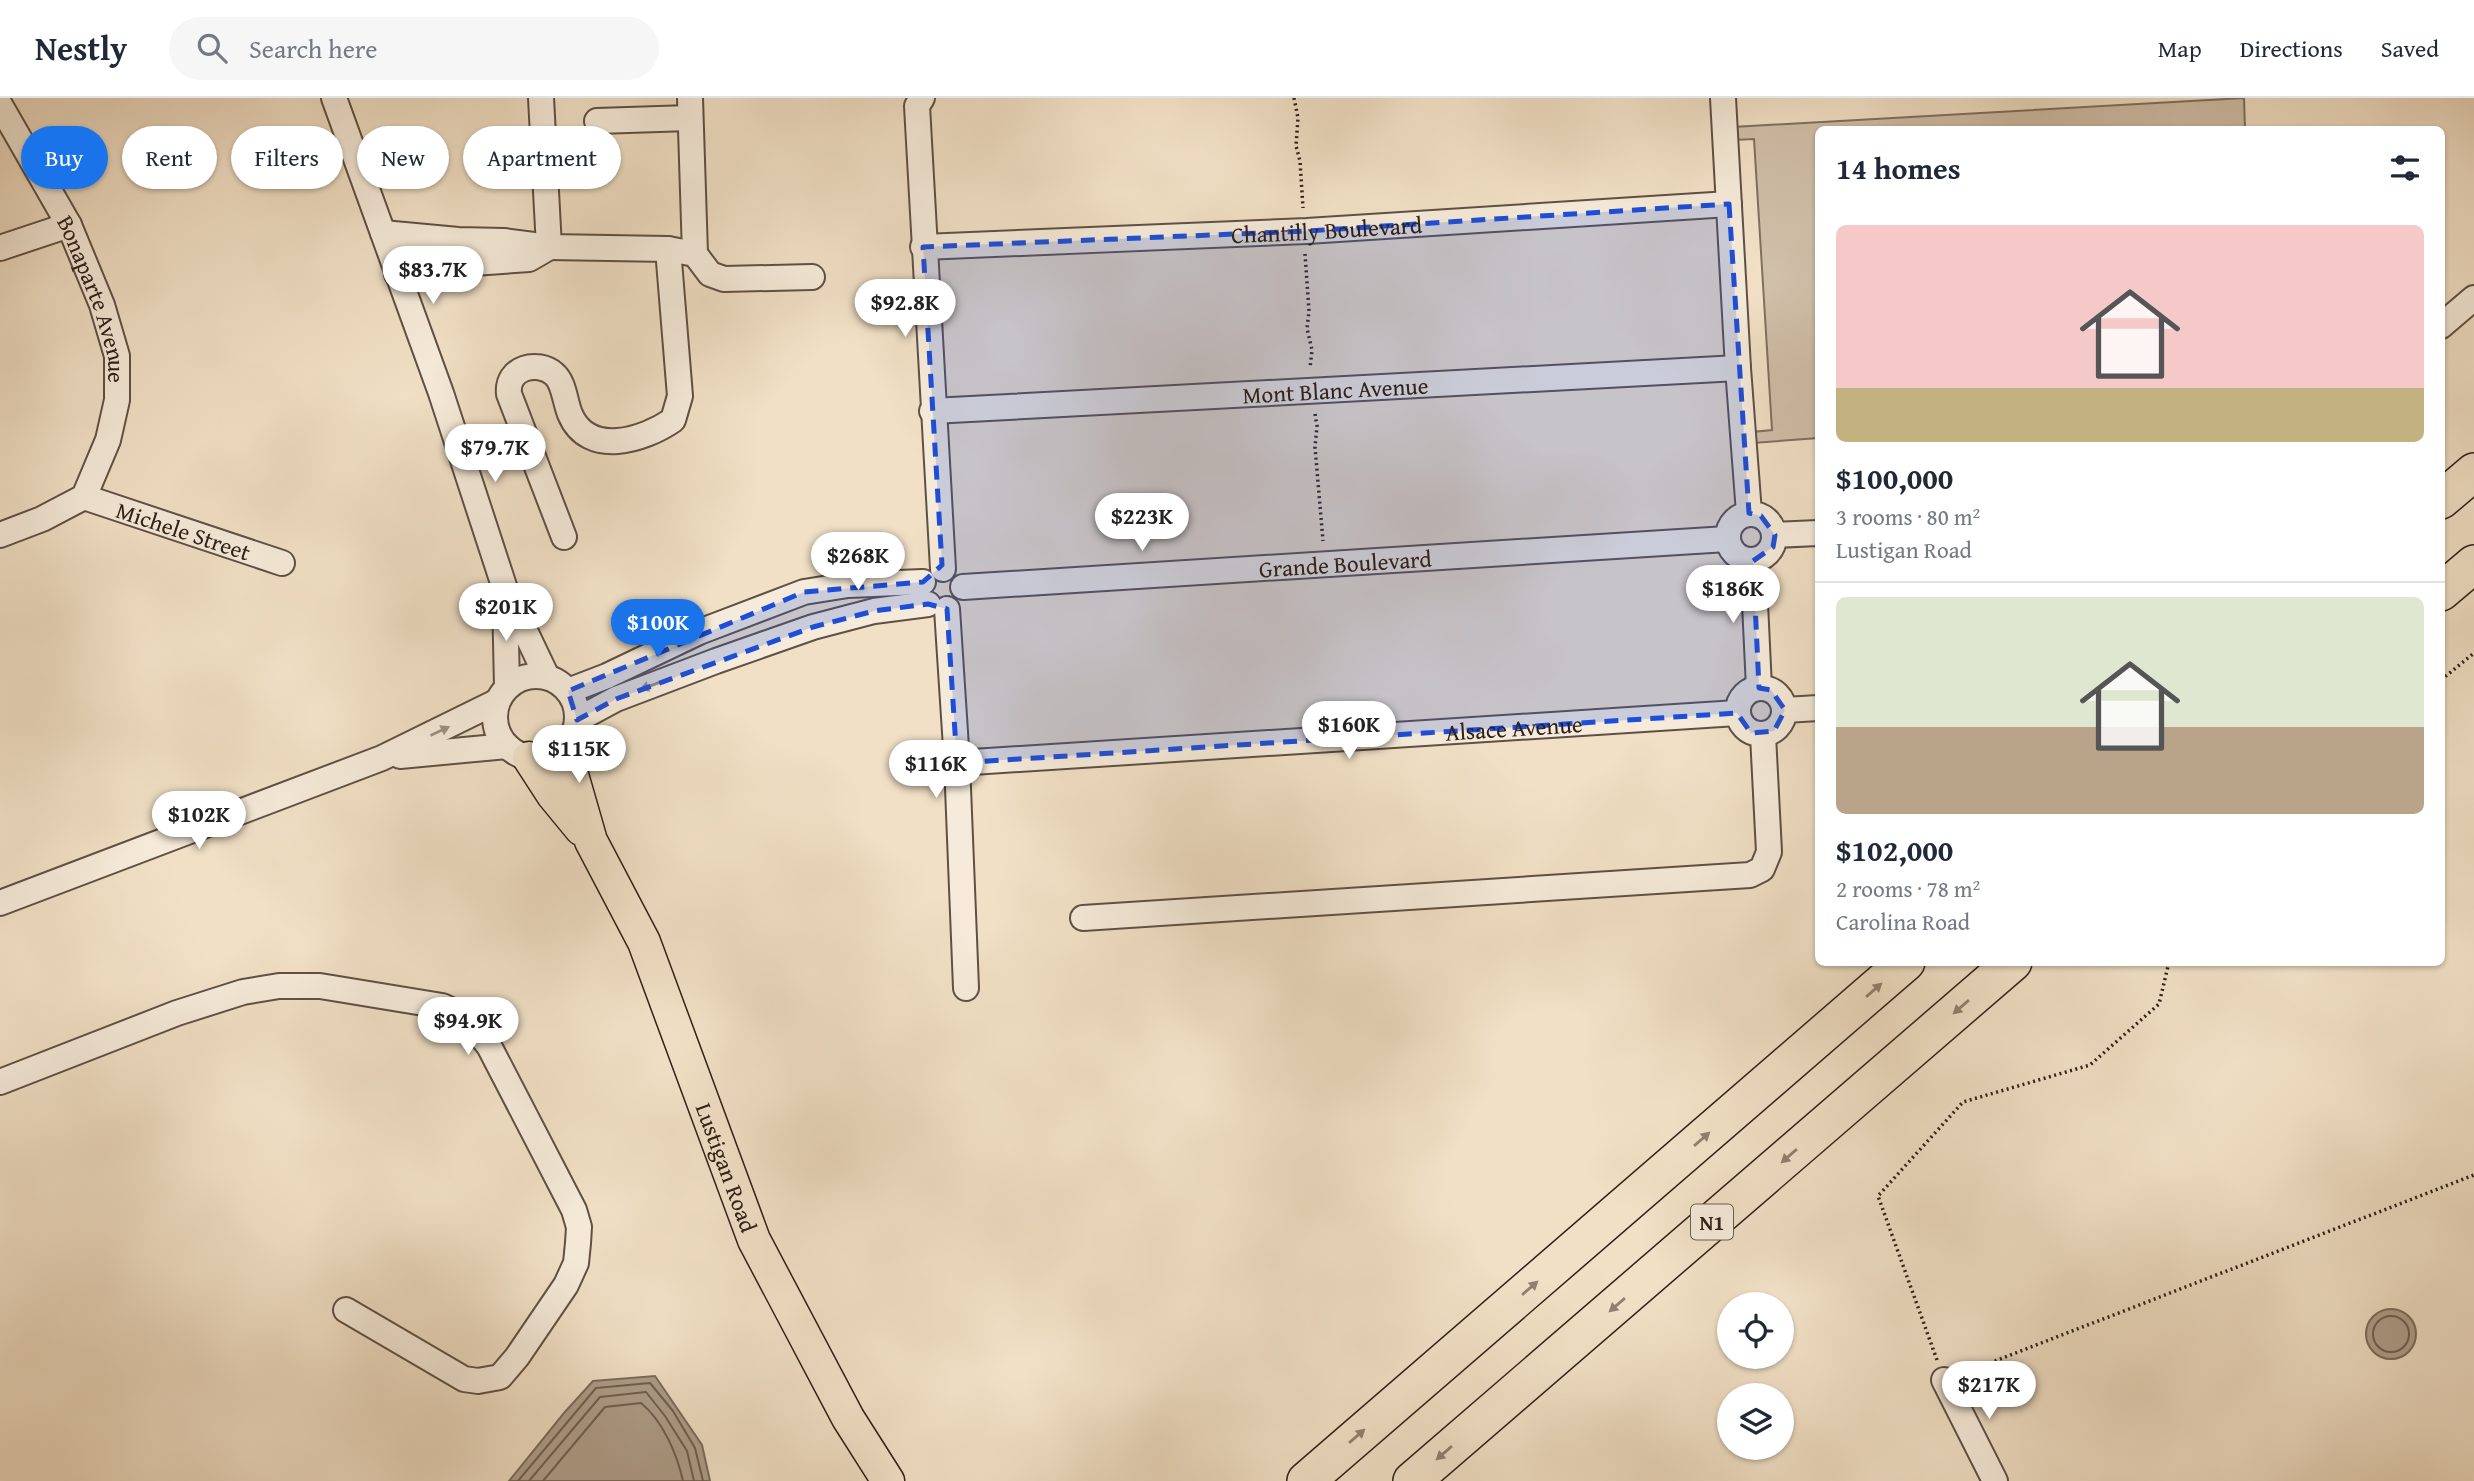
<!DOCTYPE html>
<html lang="en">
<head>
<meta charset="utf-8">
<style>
	:root { --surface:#fff; --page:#f6f6f7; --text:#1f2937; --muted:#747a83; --line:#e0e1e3; --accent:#1a73e8 }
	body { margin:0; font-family:"Gentium Book Plus",serif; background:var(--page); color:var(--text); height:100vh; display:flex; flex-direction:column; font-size:26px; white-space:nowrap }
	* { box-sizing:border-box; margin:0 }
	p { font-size:23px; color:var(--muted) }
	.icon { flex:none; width:38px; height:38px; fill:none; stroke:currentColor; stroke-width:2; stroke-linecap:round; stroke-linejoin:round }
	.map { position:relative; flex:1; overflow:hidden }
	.details { position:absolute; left:1815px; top:28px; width:630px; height:840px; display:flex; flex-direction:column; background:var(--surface); border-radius:10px; box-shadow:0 2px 5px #0004 }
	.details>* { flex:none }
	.hud { position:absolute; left:21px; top:28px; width:665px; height:63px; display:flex; gap:14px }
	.tools { position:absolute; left:1717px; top:1194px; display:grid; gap:14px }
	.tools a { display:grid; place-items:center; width:77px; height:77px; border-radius:50%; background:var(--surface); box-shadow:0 2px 5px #0004; font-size:35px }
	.price { position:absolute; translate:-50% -60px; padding:0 16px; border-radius:24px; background:#fff; color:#222; font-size:23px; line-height:46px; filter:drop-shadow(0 2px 4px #0008) }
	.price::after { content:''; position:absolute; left:50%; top:42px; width:21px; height:16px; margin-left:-10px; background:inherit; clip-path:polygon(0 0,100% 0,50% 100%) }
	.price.on { background:var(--accent); color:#fff }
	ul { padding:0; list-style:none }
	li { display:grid; align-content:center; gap:14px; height:371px; padding:0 21px }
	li+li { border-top:2px solid var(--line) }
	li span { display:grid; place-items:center; height:217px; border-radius:10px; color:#555 }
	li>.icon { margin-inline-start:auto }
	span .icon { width:126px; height:126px; fill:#fffc; stroke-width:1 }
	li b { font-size:30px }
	h2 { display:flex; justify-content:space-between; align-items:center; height:84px; padding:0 21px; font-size:30px }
	.tag { padding:0 24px; border-radius:32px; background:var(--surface); box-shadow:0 2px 5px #0004; font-size:24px; line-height:63px }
	.tag.on { background:var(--accent); color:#fff }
	header { display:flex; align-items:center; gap:42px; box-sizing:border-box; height:98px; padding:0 35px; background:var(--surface); border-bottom:2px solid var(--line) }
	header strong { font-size:33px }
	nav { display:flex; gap:38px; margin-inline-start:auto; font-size:24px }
	.search { width:490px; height:63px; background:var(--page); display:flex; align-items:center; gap:18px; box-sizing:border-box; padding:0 24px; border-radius:38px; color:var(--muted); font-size:26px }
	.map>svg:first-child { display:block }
</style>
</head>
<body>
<header>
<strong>Nestly</strong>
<div class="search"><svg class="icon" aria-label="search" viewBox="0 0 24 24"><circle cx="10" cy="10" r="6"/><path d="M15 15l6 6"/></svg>Search here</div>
<nav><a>Map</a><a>Directions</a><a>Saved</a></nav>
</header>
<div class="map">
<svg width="2474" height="1383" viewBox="0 0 2474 1383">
	<rect width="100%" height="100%" fill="#f1e0c6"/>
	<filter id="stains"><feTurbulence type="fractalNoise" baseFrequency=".00286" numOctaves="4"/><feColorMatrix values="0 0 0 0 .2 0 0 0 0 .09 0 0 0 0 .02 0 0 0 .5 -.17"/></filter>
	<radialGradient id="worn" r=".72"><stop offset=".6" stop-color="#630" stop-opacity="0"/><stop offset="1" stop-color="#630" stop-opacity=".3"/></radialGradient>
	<path fill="#d0bfa9" stroke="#7f7061" stroke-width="2" d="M2244,0L2245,31L1818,32V340L1753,345L1752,334L1772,332L1754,41L1734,42L1733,29Z"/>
	<path fill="#af9f8b" stroke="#7b6c5d" stroke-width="2" d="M2366 1236a25 25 0 1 1 50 0a25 25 0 1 1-50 0Z
		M655,1278L702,1347L710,1383H509L564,1315L593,1283Z"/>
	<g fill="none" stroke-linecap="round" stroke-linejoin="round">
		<path stroke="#6e6052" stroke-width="2" d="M2373 1236a18 18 0 1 1 36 0a18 18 0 1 1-36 0Z
			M518,1383L596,1290L650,1285L673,1313L695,1350L703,1383
			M529,1383L600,1299L646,1294L665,1318L687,1353L694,1383
			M543,1383L605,1309L641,1305C663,1323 677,1356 683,1383"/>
		<g stroke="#5f5044" stroke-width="28">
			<g id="minor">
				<path d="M334,0L441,295L505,491L547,579"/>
				<path d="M541,0L549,149"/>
				<path d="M690,0L695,156L710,176L724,181L812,179"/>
				<path d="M922,0L917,8L943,471"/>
				<path d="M1723,0L1738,270L1749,415"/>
				<path id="s1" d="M0,7L69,127L102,207L117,258V302L108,342L84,399L42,421L0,437"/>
				<path d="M597,23L690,20"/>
				<path d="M383,135L458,142L504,143L549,149L668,151L695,156"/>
				<path id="s2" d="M923,149L1307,133L1729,106"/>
				<path d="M0,150L69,127"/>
				<path d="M397,176L473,165L529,161L548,150"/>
				<path d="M2441,228L2474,200"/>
				<path id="s3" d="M932,313L1738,270"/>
				<path id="s4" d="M84,399L282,465"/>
				<circle cx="1751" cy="439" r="23"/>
				<path d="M1775,437L1818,435"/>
				<path d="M564,439L509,296C506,269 538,262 554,276C564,284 565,304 570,316C588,360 644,342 673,322L680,298L668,151"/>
				<path d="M1753,463L1759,590"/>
				<path id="s5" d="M963,489L1727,441"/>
				<path d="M505,499L507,589"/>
				<path d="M947,511L957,665L966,890"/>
				<circle cx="536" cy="619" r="41"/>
				<circle cx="1761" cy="613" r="23"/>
				<path d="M568,593L607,578L699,534L804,494L848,487L923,484"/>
				<path d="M1785,612L1818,610"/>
				<path d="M577,622L616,601L716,563L813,529L874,513L928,506"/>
				<path d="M400,658L507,648"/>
				<path id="s6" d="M957,665L1737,615"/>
				<path d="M0,805L382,660L498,603"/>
				<path d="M1083,820L1750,777L1762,771L1769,754L1763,637"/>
				<path d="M0,984L177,915L243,894L279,888H320L442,908L466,919L489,948L574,1112L579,1129L578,1145L576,1165L566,1187L517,1259L500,1279L478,1283L464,1281L346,1212"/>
				<path d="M1944,1282L1995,1383"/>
			</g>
		</g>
		<g stroke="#2e2019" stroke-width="35">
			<g id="major">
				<path id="s7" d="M564,649L591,743L644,844L754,1142L848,1320L888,1383"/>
				<path d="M529,660L553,697L581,731"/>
			</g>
		</g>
		<g stroke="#2e2019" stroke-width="40">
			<path id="highway" d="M2441,402L2474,374
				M2441,494L2474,466
				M1306,1383L1906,864
				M1412,1383L2013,864"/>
		</g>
		<path stroke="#2e2019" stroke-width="3.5" stroke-dasharray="2 3.5" stroke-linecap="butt" d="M1294,0L1298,20L1296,48L1300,63L1303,110
			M1305,156L1309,213L1307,230L1312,252L1310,270
			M1315,316L1317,328L1315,349L1323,443
			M2441,582L2474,555
			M1937,1262L1878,1098L1963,1004L2090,967L2159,906L2169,864
			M1964,1275L2474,1077"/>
		<use href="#minor" stroke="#f6ebda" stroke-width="24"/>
		<use href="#major" stroke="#f1e0c6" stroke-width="32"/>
		<use href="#highway" stroke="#f1e0c6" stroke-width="37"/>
	</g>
	<defs><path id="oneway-solid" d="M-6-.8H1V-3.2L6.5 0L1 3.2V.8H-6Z" transform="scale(1.75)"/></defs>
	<g fill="#9c9083">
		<use href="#oneway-solid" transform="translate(650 588) rotate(160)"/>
		<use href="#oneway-solid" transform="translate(440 633) rotate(-25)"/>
	</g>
	<g fill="#908070">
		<use href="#oneway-solid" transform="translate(1874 892) rotate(-41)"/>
		<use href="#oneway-solid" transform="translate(1961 909) rotate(139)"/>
		<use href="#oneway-solid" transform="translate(1702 1041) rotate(-41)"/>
		<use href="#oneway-solid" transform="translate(1789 1058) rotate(139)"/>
		<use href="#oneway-solid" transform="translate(1530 1190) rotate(-41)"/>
		<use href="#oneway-solid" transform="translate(1617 1207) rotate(139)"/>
		<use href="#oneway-solid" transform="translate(1357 1338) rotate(-41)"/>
		<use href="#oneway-solid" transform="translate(1444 1355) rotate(139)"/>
	</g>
	<path fill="#1d4ed8" fill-opacity="0.2" stroke="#1d4ed8" stroke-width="5" stroke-dasharray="14 9" stroke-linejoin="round" d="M1729,106L1749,415L1761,418L1775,437L1773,449L1753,463L1759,590L1771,592L1785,612L1774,633L1751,635L1737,615L957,665L947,511L928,506L874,513L813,529L616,601L577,622L568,593L804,494L923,484L942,467L923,149L1307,133Z"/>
	<g text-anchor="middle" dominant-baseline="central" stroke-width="6" stroke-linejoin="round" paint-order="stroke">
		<rect fill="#f6ebda" stroke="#6a5d53" stroke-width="2" x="1691" y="1106.5" width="42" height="35" rx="5"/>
		<g font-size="21" font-weight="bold" fill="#2e2019">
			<text x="1712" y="1124">N1</text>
		</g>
		<g font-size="23" fill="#2e2019" stroke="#f6ebda">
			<text stroke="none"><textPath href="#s2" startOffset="404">Chantilly Boulevard</textPath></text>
			<text stroke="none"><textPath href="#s1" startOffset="217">Bonaparte Avenue</textPath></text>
			<text stroke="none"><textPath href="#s3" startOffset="404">Mont Blanc Avenue</textPath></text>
			<text stroke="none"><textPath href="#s4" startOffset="105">Michele Street</textPath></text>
			<text stroke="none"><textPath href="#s5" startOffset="383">Grande Boulevard</textPath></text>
			<text stroke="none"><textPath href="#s6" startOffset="558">Alsace Avenue</textPath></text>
			<text stroke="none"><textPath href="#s7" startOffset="452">Lustigan Road</textPath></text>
		</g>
	</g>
	<rect width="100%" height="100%" filter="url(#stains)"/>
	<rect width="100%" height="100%" fill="url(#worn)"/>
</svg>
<div class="tools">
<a><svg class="icon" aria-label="locate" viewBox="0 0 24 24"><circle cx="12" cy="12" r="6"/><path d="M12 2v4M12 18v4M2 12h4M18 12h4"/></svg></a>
<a><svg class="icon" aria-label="layers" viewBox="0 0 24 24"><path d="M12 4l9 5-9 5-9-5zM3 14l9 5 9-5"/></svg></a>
</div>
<b class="price" style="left:433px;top:208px">$83.7K</b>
<b class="price" style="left:905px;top:241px">$92.8K</b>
<b class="price" style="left:495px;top:386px">$79.7K</b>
<b class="price" style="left:1142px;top:455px">$223K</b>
<b class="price" style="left:858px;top:494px">$268K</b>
<b class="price" style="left:1733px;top:527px">$186K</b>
<b class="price" style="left:506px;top:545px">$201K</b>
<b class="price on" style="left:658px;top:561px">$100K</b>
<b class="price" style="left:1349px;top:663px">$160K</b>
<b class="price" style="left:579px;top:687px">$115K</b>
<b class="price" style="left:936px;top:702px">$116K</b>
<b class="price" style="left:199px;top:753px">$102K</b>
<b class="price" style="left:468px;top:959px">$94.9K</b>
<b class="price" style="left:1989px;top:1323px">$217K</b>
<div class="hud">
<a class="tag on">Buy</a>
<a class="tag">Rent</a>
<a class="tag">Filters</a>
<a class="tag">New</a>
<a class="tag">Apartment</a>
</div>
<section class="details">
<h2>14 homes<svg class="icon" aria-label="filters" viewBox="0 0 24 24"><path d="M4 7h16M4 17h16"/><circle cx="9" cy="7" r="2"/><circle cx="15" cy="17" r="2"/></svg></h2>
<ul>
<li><span style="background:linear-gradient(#f6c9c9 75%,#c2b280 0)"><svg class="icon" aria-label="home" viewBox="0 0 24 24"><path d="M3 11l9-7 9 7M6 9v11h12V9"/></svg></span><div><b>$100,000</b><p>3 rooms · 80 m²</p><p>Lustigan Road</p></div></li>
<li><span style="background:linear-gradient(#dfe7d0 60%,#b9a48a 0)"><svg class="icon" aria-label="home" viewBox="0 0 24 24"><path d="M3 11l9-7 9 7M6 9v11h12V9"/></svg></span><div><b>$102,000</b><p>2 rooms · 78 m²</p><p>Carolina Road</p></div></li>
</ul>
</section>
</div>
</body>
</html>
